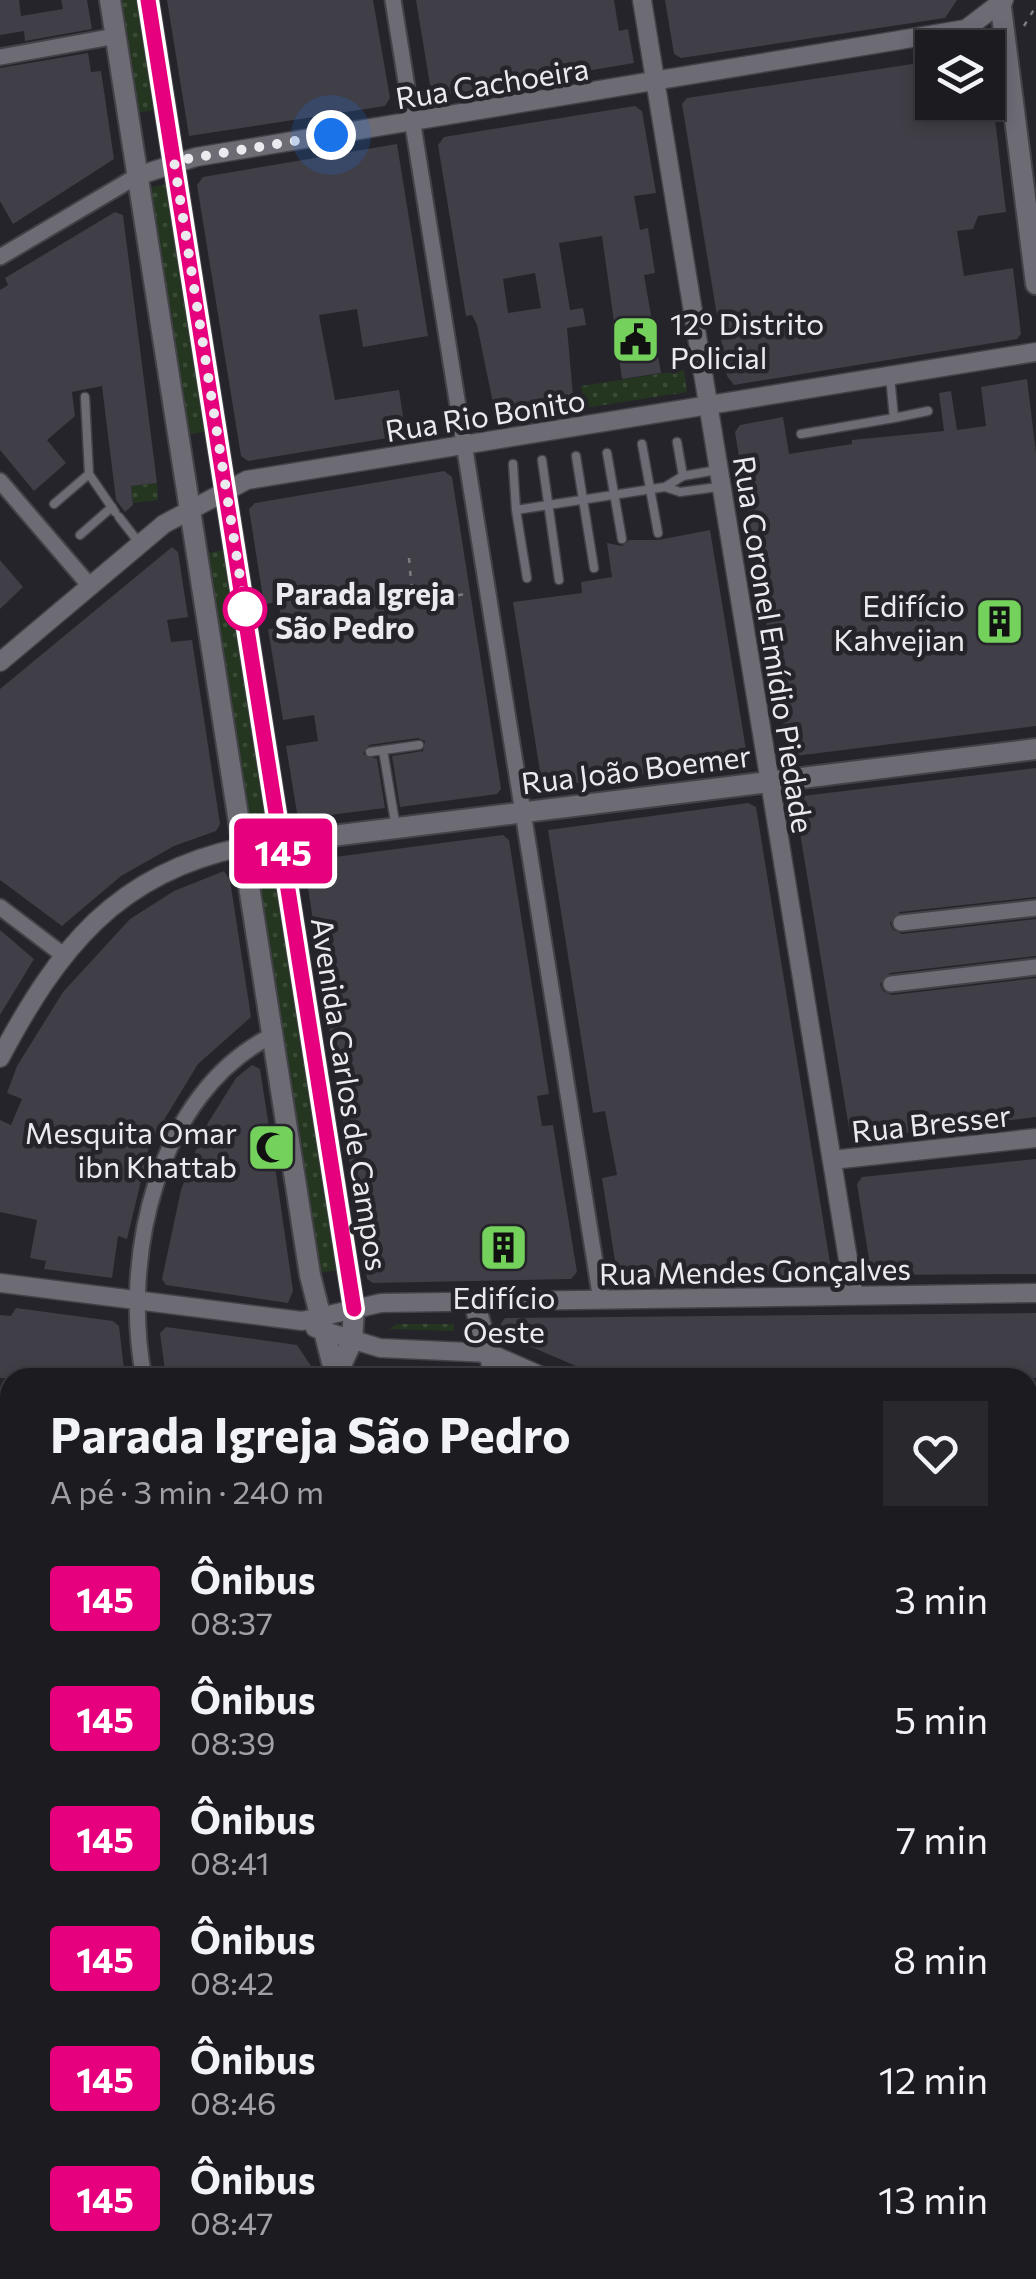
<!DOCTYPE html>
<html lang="pt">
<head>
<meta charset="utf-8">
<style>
  :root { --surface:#1c1b20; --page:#29282d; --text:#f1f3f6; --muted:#a0a1a5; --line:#3a393e }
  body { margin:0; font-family:Commissioner,sans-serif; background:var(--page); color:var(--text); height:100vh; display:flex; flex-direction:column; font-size:38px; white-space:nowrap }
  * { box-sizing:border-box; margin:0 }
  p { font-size:32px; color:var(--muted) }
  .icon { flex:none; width:55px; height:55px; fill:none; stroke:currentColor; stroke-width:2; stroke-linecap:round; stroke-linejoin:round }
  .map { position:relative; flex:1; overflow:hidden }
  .panel { position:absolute; left:0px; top:1368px; width:1038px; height:912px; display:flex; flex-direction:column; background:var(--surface); border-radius:30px 30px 0 0; box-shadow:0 5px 15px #0003,0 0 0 2px var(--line) }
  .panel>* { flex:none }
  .badge { padding:0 20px; border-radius:8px; font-size:35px; line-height:65px }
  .controls { position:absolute; left:915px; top:30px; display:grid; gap:20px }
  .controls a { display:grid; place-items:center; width:90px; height:90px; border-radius:0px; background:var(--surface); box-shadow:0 5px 15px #0003,0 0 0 2px var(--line); font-size:50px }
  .you { position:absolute; width:50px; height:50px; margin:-25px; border:8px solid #fff; border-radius:50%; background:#1a73e8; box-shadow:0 0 0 15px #1a73e833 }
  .map>.badge { position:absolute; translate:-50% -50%; box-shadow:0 0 0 5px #fff }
  .round { display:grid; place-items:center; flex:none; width:105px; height:105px; border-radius:0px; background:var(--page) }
  .headline { display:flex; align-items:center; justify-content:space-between; height:170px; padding:0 50px }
  h1 { font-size:48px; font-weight:700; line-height:75px }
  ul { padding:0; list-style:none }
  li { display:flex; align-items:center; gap:30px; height:120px; padding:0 50px }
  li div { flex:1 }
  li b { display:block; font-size:38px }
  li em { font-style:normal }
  li .badge { min-width:110px; font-weight:700; text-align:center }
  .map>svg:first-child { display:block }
  .green { fill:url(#green-dots) }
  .building { fill:#403e46; fill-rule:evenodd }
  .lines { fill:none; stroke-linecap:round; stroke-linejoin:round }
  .service-casing { stroke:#434249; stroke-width:11 }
  .minor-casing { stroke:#434249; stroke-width:19 }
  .tertiary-casing { stroke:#434249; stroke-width:21 }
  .secondary-casing { stroke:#434249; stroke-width:24 }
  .path { stroke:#7d7c82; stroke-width:2.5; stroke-dasharray:5 8; stroke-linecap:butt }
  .service { stroke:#6d6b74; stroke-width:8 }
  .minor { stroke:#6d6b74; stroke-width:15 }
  .tertiary { stroke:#6d6b74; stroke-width:18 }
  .secondary { stroke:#6d6b74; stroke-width:20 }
  .line-casing { stroke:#fff; stroke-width:22 }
  .line { stroke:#e6007e; stroke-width:15 }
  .walk { stroke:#ebeaef; stroke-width:10; stroke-dasharray:0 18 }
  .stop-dot { fill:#fff; stroke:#e6007e; stroke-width:5 }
  .labels { text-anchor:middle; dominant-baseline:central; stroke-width:9; stroke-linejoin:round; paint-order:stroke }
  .street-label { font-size:30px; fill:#ebeaef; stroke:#25242b }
  .poi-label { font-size:30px; fill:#ebeaef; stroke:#25242b; text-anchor:end }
  .stop-label { font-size:30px; font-weight:bold; fill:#ebeaef; stroke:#25242b; text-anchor:start }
</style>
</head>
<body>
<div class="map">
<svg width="1036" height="2279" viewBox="0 0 1036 2279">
  <defs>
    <pattern id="green-dots" width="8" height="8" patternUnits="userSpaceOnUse" patternTransform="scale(2.5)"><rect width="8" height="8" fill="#24361f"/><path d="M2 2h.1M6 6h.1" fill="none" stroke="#394a35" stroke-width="1.8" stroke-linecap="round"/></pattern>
  </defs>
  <rect width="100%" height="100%" fill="#25242b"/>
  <path class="green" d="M119 0H139L156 110 137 113Z
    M167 184 208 431 190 434 148 188Z
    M684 370 687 392 585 408 581 386Z
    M157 483 158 500 133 503 131 486Z
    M226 550 267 814 248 817 208 553Z
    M277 874 338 1270 319 1273 258 877Z
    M397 1324H454V1331L389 1329Z"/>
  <path class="building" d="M0 0H19L21 16 63 9 61 0H87L92 29 25 41 24 31 0 35Z
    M167 0H373L390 98 385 106 189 136Z
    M416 0H614L619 31 628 29 634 63 438 96 431 91Z
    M665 0H957L945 18 681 58 674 54Z
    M88 53 91 72 101 71 114 159 13 224 0 201V68Z
    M932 61V102H993L1006 212 978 216 973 229 957 231 964 276 1013 268 1021 334 1017 339 734 385 727 376 682 104 687 98Z
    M635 106 642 111 656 193 634 196 640 230 648 228 655 273 644 275 661 373 622 379 602 236 559 243 570 310 583 308 586 325 567 328 573 395 494 408 477 325 472 315 466 316 438 145 444 137ZM535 273 541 308 508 313 503 279Z
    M397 144 428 336 363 347 357 309 319 315 335 400 399 390 406 435 248 461 241 456 197 185 203 177Z
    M115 212 123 215 157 483 131 486 133 505 125 512 116 500 102 386 72 392 75 416 47 440 66 463 34 491 0 450V290L8 285 5 278Z
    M1027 379 1036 453V726L795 756 786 744 735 432 740 425 783 417 789 454 852 444V440L944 431 939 393 951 391 957 430 986 426 981 387Z
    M444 471 452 477 501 789 497 794 400 807 392 756 423 751 425 741 418 738 369 745 363 754 377 759 385 808 298 819 286 746 318 741 314 715 283 720 268 629 283 628 278 602 264 604 249 509 255 503Z
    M710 530 747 756 742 762 547 787 542 784 513 602 582 593 581 582 612 577 607 543 622 546 629 540H658Z
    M172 547 178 552 188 617 167 620 171 642 192 640 220 824 216 831 174 846 121 876 62 926 0 880V689Z
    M0 560 23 587 0 609Z
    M1036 768V897L900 912 890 923 893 930 902 934 1036 919V956L890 973 880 984 883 991 892 995 1036 978V1117L857 1139 850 1134 795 803 802 796Z
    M748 803 756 807 832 1275 623 1278 617 1274 602 1178 617 1175 605 1111 593 1113 548 830Z
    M503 835 509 840 549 1094 537 1096 542 1126 553 1125 577 1272 571 1279 373 1283 367 1279 304 861Z
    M224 871 230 880 251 1017 198 1064 150 1143 127 1239 118 1236 112 1278 44 1269 46 1261 30 1258 37 1220 0 1212V1120L11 1125 22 1099 7 1093 17 1066 63 992 130 919 174 891Z
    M0 930 34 959 0 1015Z
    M252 1065 260 1069 276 1173 293 1291 288 1303 166 1285 162 1279 181 1190 203 1131 236 1078Z
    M1036 1159V1274L881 1275 871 1272 857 1184 862 1177Z
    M16 1308 113 1321 119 1326 125 1378H0V1315L11 1316Z
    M1036 1313V1378H604L501 1334 499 1326 505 1318Z
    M166 1327 297 1345 319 1378H166L160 1333Z"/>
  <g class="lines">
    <defs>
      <path id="service" d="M85 397 89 474 115 512
        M894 418 928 411
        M801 434 894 418 890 376
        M677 442 683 476
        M642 444 658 533
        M607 453 622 539
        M576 456 594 568
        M542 460 559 580
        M513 464 516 510
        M665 487 680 492 718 487
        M54 504 89 474
        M119 517 140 544
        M80 535 112 507
        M527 578 516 510 665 487 683 476 717 470
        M383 750 396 828
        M370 752 419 745"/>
      <path id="minor" d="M393 0 601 1300
        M0 57 116 36
        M0 257 137 176
        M0 481 90 586
        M0 907 62 954
        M901 923 1036 908
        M891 984 1036 967
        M144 1378C121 1258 156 1093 273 1035
        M1028 1873 1036 1875"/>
      <path id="tertiary" d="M642 0 854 1296
        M137 176 196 157 966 29 1004 0
        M0 662 164 524 247 480 1036 352
        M0 1058C58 949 116 873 243 847
        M832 1160 1036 1138
        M0 1283 302 1321 381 1303 1036 1293
        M315 1328 380 1348 489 1353 546 1378
        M0 1570 10 1586
        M1028 1581 1036 1584
        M0 1902 10 1913
        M0 2131 10 2124
        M196 2270 200 2279
        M707 2270 719 2279
        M214 2279 219 2270"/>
      <path id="secondary" d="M110 0 310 1275 335 1374
        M148 0 354 1309 352 1341 335 1378
        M1000 0 1036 284
        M243 847 1036 749
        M474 1302 496 1378
        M1028 2240 1036 2242
        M301 2270 311 2279"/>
    </defs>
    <use href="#service" class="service-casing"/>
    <use href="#minor" class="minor-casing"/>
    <use href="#tertiary" class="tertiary-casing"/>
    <use href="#secondary" class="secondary-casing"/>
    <path class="path" d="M1024 26 1036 6
      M409 558 413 603 471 593
      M389 608 411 604"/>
    <use href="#service" class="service"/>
    <use href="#minor" class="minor"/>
    <use href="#tertiary" class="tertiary"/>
    <use href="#secondary" class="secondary"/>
  </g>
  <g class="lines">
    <defs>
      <path id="line" d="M148 0 354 1309"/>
    </defs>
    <use href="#line" class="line-casing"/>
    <use href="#line" class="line"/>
    <path class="walk" d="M245 609 174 161 331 135"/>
  </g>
  <defs>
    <symbol id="civic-square" viewBox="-11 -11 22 22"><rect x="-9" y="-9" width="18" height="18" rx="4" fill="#74d25c" stroke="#25242b"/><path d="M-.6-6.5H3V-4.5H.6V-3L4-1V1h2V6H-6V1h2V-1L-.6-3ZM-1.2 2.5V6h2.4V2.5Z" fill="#111"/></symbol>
    <symbol id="building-square" viewBox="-11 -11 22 22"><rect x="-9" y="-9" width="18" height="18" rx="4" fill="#74d25c" stroke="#25242b"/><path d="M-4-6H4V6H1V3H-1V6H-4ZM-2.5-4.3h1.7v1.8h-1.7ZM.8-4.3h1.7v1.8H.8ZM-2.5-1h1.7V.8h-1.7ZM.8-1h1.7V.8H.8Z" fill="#111"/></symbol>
    <symbol id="mosque-square" viewBox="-11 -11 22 22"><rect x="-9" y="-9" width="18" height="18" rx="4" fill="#74d25c" stroke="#25242b"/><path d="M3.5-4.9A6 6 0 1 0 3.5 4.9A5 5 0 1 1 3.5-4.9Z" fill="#111"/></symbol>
  </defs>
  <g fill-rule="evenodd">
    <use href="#civic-square" x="608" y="312" width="55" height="55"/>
    <use href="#building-square" x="972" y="594" width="55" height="55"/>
    <use href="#mosque-square" x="244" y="1120" width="55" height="55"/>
    <use href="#building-square" x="476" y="1220" width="55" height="55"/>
  </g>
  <circle class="stop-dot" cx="245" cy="609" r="20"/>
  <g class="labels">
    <g class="street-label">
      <text transform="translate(492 82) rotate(-9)">Rua Cachoeira</text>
      <text transform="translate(485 414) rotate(-9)">Rua Rio Bonito</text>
      <text transform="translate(775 644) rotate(81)">Rua Coronel Emídio Piedade</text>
      <text transform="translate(636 768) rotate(-7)">Rua João Boemer</text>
      <text transform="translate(351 1094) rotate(81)">Avenida Carlos de Campos</text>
      <text transform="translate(931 1122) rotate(-6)">Rua Bresser</text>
      <text transform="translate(755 1270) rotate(-1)">Rua Mendes Gonçalves</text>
    </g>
    <g class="poi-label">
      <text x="670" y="322" text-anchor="start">12º Distrito<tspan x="670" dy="34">Policial</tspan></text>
      <text x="965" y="604">Edifício<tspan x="965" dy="34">Kahvejian</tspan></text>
      <text x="237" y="1131">Mesquita Omar<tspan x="237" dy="34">ibn Khattab</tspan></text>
      <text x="504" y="1296" text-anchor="middle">Edifício<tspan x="504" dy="34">Oeste</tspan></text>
    </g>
    <g class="stop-label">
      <text x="275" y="592">Parada Igreja<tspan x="275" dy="34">São Pedro</tspan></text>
    </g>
  </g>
</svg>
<div class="controls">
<a><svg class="icon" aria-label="layers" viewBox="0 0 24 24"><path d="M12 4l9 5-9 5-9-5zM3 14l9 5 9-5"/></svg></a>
</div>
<div class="you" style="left:331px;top:135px"></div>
<b class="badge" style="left:283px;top:851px;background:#e6007e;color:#fff">145</b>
<section class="panel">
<div class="headline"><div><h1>Parada Igreja São Pedro</h1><p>A pé · 3 min · 240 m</p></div><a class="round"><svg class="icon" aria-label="heart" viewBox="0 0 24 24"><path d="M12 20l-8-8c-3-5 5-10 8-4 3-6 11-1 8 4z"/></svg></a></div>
<ul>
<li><span class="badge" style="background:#e6007e;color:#fff">145</span><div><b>Ônibus</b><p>08:37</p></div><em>3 min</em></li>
<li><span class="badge" style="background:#e6007e;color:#fff">145</span><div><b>Ônibus</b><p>08:39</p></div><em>5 min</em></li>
<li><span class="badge" style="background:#e6007e;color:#fff">145</span><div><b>Ônibus</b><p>08:41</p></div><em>7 min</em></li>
<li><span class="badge" style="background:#e6007e;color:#fff">145</span><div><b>Ônibus</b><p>08:42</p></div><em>8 min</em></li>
<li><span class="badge" style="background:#e6007e;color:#fff">145</span><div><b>Ônibus</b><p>08:46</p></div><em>12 min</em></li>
<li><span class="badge" style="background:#e6007e;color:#fff">145</span><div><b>Ônibus</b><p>08:47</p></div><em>13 min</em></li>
</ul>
</section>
</div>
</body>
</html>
